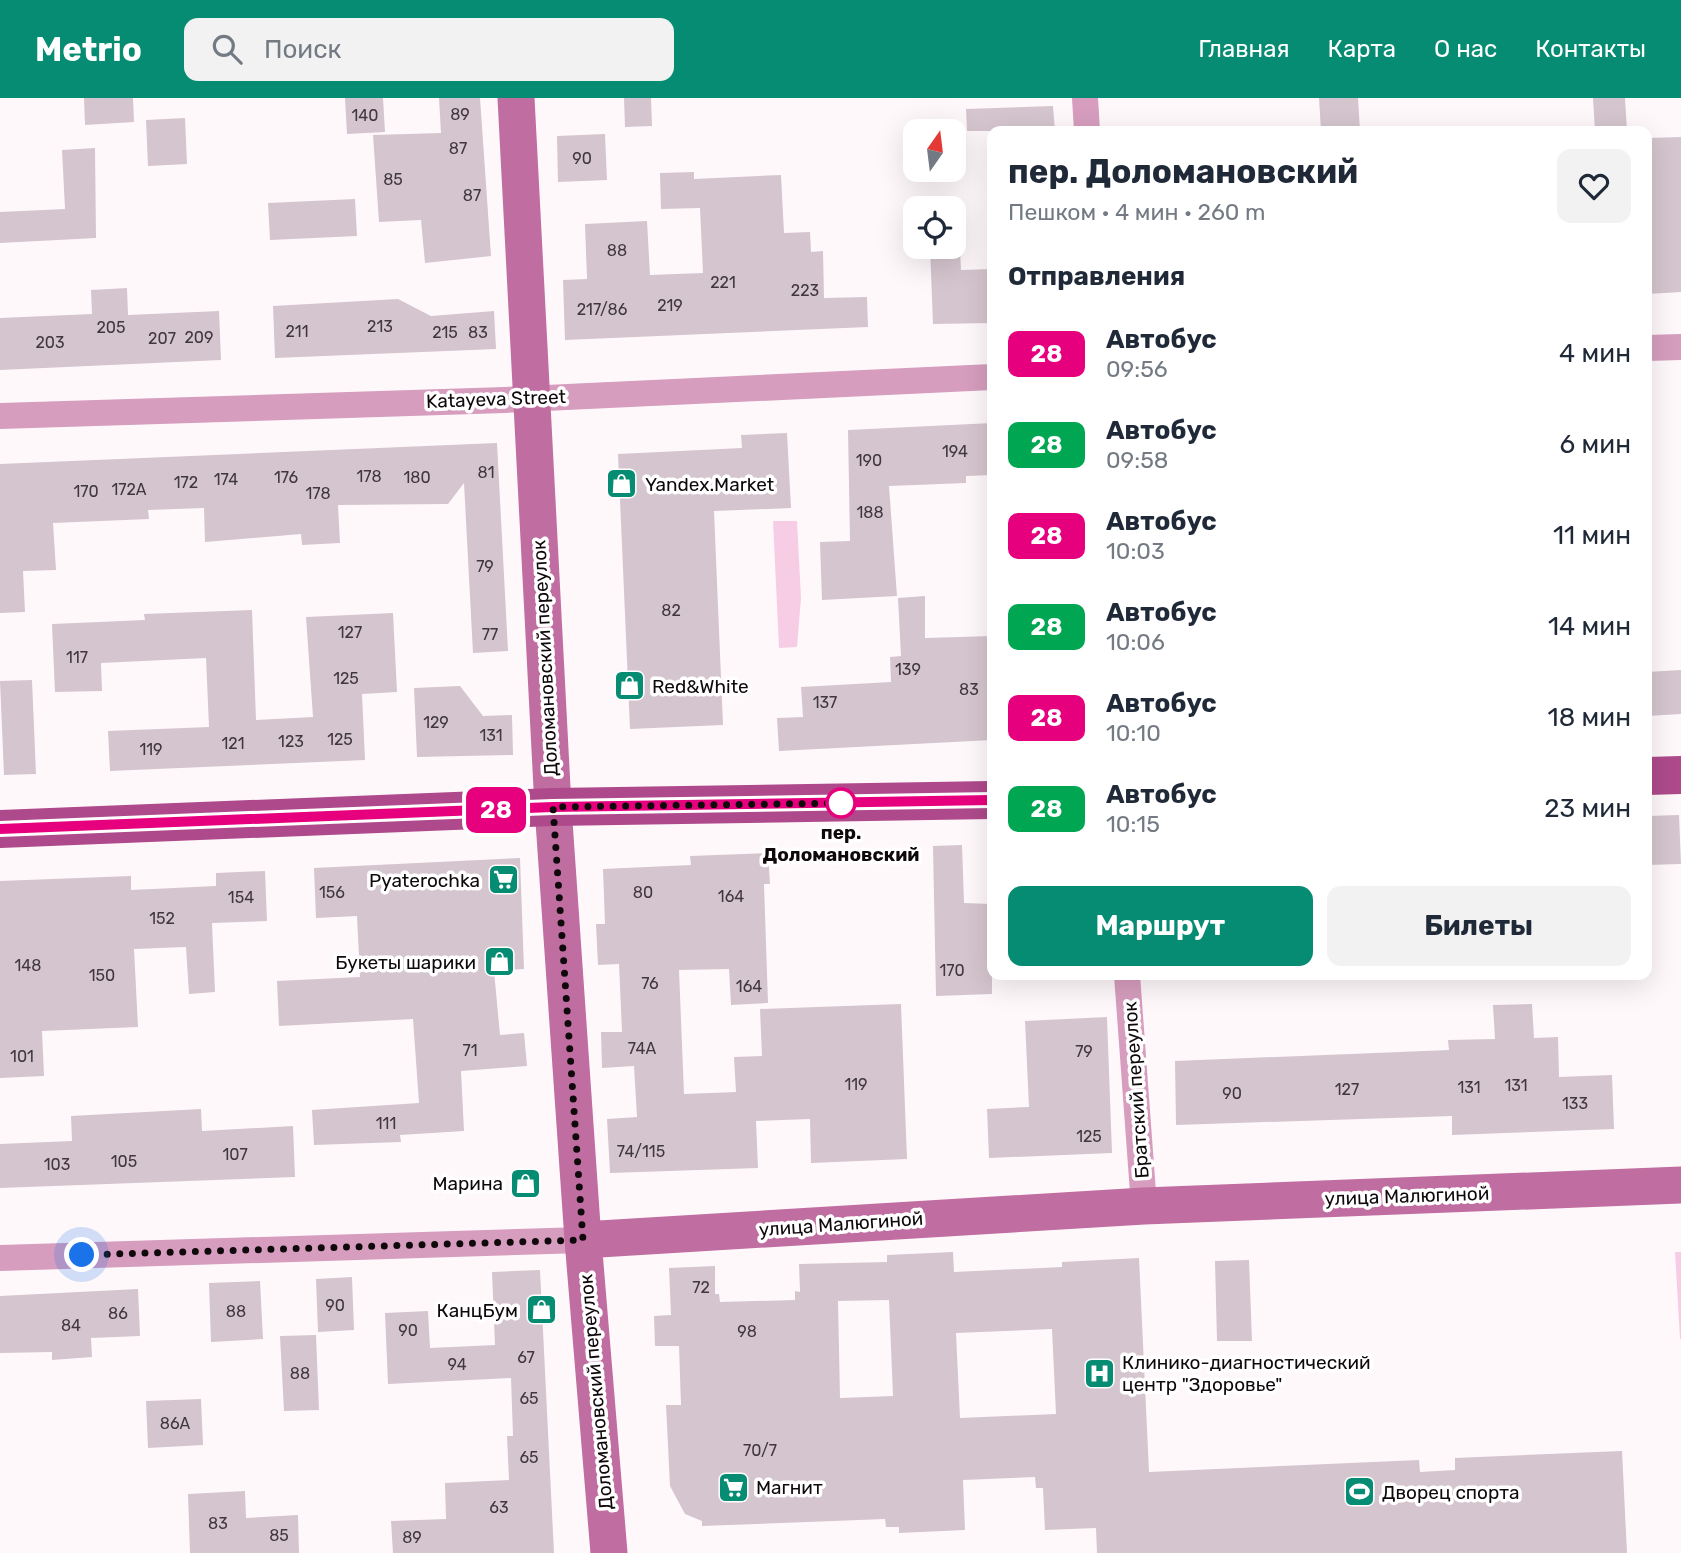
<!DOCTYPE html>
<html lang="ru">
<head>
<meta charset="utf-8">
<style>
  :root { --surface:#fff; --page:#f2f2f3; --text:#1f2937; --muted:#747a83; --accent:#068c72 }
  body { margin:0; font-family:Rubik,sans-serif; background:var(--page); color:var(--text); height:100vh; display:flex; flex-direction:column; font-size:26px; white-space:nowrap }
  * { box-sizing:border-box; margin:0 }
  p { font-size:23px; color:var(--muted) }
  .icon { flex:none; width:38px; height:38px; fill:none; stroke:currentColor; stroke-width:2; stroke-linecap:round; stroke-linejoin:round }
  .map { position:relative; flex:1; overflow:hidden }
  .panel { position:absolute; left:987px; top:28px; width:665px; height:854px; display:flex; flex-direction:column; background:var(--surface); border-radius:14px; box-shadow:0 7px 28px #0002 }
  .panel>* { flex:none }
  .badge { padding:0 14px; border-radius:10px; font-size:24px; line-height:46px }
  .needle { width:46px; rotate:14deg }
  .buttons { position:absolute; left:903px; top:21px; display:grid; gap:14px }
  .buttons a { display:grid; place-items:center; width:63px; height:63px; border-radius:14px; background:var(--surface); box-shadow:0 7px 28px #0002; font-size:35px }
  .you { position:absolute; width:35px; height:35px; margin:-18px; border:5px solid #fff; border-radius:50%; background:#1a73e8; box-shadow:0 0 0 10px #1a73e833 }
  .map>.badge { position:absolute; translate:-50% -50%; box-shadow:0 0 0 4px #fff }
  h2 { padding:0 21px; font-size:26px; line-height:63px }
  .round { display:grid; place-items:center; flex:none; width:74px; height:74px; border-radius:14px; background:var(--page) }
  .head { display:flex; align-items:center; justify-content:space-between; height:119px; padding:0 21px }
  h1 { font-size:33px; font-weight:700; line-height:52px }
  .cta { display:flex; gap:14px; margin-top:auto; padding:14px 21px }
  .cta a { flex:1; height:80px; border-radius:14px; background:var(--accent); color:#fff; font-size:28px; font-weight:700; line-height:80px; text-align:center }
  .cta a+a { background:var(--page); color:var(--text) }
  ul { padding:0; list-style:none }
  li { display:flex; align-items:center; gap:21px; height:91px; padding:0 21px }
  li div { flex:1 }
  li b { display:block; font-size:26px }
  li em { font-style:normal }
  li .badge { min-width:77px; font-weight:700; text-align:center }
  header { display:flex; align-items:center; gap:42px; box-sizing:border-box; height:98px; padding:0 35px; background:var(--accent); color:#fff }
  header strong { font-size:33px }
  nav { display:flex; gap:38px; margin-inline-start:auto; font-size:24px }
  .search { width:490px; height:63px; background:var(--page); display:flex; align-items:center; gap:18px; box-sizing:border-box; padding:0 24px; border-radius:14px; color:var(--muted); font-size:26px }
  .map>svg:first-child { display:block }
  .green { fill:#f7cde5 }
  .building { fill:#d5c5ce; fill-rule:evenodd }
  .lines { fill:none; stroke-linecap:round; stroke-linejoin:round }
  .street { stroke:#d69dbe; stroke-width:26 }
  .secondary { stroke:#c06ea1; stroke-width:37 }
  .primary { stroke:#ae4a8b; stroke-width:38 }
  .line-casing { stroke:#fff; stroke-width:16 }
  .line { stroke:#e6007e; stroke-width:10 }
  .walk { stroke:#0f090c; stroke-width:7; stroke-dasharray:0 12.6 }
  .stop-dot { fill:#fff; stroke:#e6007e; stroke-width:3.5 }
  .labels { text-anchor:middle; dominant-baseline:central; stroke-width:7; stroke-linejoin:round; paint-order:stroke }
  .number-label { font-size:16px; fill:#40383c }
  .street-label { font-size:19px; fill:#0f090c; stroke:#fff }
  .poi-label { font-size:19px; fill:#0f090c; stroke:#fff; text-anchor:start }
  .stop-label { font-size:19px; font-weight:bold; fill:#0f090c; stroke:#fff }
</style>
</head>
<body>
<header>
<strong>Metrio</strong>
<div class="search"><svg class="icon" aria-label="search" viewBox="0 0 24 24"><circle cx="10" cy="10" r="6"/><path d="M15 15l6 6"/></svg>Поиск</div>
<nav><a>Главная</a><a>Карта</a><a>О нас</a><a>Контакты</a></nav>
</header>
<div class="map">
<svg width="1681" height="1455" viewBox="0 0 1681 1455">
  <rect width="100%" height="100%" fill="#fff8fb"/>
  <path class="green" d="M773 423H797L801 500 797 549 779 550Z
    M1675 1154H1681V1241H1680Z"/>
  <path class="building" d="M84 0H133L134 24 85 27Z
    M345 0H383L385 34 347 36Z
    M439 0H480L491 158 425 165 421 122 379 124 373 37 441 35Z
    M624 0H651L652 28 625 29Z
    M1319 0H1358L1360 33H1321Z
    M1593 0H1625L1627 33H1595Z
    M1053 8 1055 33H967L966 11Z
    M185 20 187 66 148 68 146 22Z
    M605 36 607 82 558 84 557 38Z
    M1681 39V194L1647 196V126H1650L1647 40Z
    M95 50 96 140 0 145V114L65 111 62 52Z
    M694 74V81L781 77 784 135 810 134 811 154 823 153 824 200 867 199 868 229 565 242 563 182 587 181 585 126 647 123 650 177 703 175 700 110 661 111 660 75Z
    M355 101 357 138 270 142 268 105Z
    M930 149H960L961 172 992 171V225L933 226Z
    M127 190 128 217 219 213 221 262 0 272V220L92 216 91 192Z
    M398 201 431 218 494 213 496 251 275 260 273 208Z
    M992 325V377L966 378V385L889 388 897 498 822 502 820 444 850 443 848 332Z
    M787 335 791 410 714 413 723 627 630 631 618 356 742 350 741 337Z
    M497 345 508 553 473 555 464 385 448 406 338 407 340 445 302 447 301 436 205 444 204 410 148 412 149 421 53 425 56 472 23 473 25 514 0 515V366Z
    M925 498V540L992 538V642L779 653 777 620 803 619 801 589 891 584 890 559 901 558 898 500Z
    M252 512 256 622 313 619 306 519 393 515 397 594 362 596 365 662 110 673 108 633 209 629 206 560 101 565 102 593 55 594 52 526 145 522 144 516Z
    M1681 572V616L1647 618V574Z
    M32 582 36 676 4 677 0 583Z
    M460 588 483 618 512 617 513 657 417 659 414 590Z
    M1679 717 1681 766 1647 767V718Z
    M962 747 964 805 992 806V896L936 898 933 748Z
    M768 755 770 786H764L768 905 731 907 729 871 679 872 684 996 736 994 734 959 762 958 760 911 901 906 907 1061 811 1065 810 1021 756 1023 758 1070 610 1075 607 1021 637 1019 634 968 602 970 601 934H622L619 866 598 867 596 826H605L603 771 691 767 690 758Z
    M520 760 524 871 494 873 500 937 524 935 527 968 461 973 464 1033 400 1037 401 1044 314 1047 312 1012 419 1005 413 921 279 928 277 883 360 879 357 818 316 820 314 770Z
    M265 773 267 823 212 825 215 894 189 896 186 849 134 851 138 929 42 933 44 978 0 980V783L131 778V792L216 788V775Z
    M1532 906 1534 940 1558 939 1559 979 1612 977 1614 1031 1452 1037V1018L1176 1027 1175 963 1449 952 1448 942 1495 941 1493 907Z
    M1107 919 1112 1055 989 1060 987 1011 1029 1009 1025 923Z
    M201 1011 202 1033 293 1028 295 1079 0 1090V1046L72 1043 71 1018Z
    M953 1154 954 1174 1062 1169V1164L1139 1160 1149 1374 1419 1362 1420 1374 1455 1372V1360L1622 1353 1627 1455H1097L1096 1430 1045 1432 1043 1390H1036L1035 1379 963 1382 965 1432 899 1435V1429H886L885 1421 702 1428V1423L685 1416 670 1388 666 1307H681L679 1248H655L654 1218 671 1217 669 1170 715 1168V1196H719L720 1204 795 1202V1193L800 1194 799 1166 887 1164V1157ZM889 1202 893 1298 840 1300 838 1203ZM1052 1231 1056 1316 960 1320 956 1235Z
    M1249 1162 1252 1243H1217L1215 1163Z
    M540 1172 554 1455H393L391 1423 446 1421 445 1385 509 1382 507 1338H513L511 1280 388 1286 385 1215 428 1213 430 1250 495 1247 492 1174Z
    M352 1179 354 1232 318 1234 316 1181Z
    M260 1183 263 1241 211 1244 209 1185Z
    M138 1191 140 1238 91 1240 92 1259 52 1262V1254L0 1255V1198Z
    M316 1237 319 1312 284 1313 280 1238Z
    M201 1301 203 1347 148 1350 146 1303Z
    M245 1393 246 1420 298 1417 299 1455H190L188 1396Z"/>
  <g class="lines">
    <path class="street" d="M1085 0 1087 33
      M1647 250 1681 249
      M0 318 505 302 992 279
      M1127 877 1144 1108
      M0 1160 583 1142"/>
    <path class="secondary" d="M516 0 553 709 583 1142 609 1455
      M583 1142 1144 1108 1681 1087"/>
    <path class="primary" d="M1647 678 1681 677
      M0 731 553 709 992 702"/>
  </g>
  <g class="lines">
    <defs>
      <path id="line" d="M0 731 553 709 992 702"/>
    </defs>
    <use href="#line" class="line-casing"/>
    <use href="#line" class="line"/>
    <path class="walk" d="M82 1157 583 1142 553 709 854 705H841"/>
  </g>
  <defs>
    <symbol id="shop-square" viewBox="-11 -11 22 22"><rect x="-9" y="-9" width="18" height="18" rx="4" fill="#068c72" stroke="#fff"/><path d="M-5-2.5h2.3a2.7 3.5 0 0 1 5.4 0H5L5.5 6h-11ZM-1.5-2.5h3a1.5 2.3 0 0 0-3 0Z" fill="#fff"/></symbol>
    <symbol id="supermarket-square" viewBox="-11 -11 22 22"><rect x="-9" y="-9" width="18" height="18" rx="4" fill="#068c72" stroke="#fff"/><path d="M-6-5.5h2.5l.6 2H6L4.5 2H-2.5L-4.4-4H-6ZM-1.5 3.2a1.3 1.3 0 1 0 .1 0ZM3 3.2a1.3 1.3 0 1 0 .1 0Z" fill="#fff"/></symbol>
    <symbol id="hospital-square" viewBox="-11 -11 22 22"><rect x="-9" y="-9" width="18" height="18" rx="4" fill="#068c72" stroke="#fff"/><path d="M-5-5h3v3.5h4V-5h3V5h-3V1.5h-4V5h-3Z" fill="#fff"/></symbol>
    <symbol id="stadium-square" viewBox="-11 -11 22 22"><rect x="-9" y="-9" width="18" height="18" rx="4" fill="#068c72" stroke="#fff"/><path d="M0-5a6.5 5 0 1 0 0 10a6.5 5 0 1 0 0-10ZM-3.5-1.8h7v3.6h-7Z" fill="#fff"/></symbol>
  </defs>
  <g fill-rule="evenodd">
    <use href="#shop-square" x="604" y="368" width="35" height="35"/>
    <use href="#shop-square" x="612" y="570" width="35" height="35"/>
    <use href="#supermarket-square" x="486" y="764" width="35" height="35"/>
    <use href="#shop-square" x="482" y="846" width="35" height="35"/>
    <use href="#shop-square" x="508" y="1068" width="35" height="35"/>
    <use href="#shop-square" x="524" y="1194" width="35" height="35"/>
    <use href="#hospital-square" x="1082" y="1258" width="35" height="35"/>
    <use href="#supermarket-square" x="716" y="1372" width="35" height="35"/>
    <use href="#stadium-square" x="1342" y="1376" width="35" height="35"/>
  </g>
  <circle class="stop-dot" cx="841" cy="705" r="14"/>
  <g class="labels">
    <g class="number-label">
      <text x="460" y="16">89</text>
      <text x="365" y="17">140</text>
      <text x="458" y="50">87</text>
      <text x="582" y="60">90</text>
      <text x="393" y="81">85</text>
      <text x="472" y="97">87</text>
      <text x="617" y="152">88</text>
      <text x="723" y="184">221</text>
      <text x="805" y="192">223</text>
      <text x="670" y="207">219</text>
      <text x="602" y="211">217/86</text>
      <text x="380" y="228">213</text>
      <text x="111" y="229">205</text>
      <text x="297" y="233">211</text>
      <text x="445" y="234">215</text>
      <text x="478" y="234">83</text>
      <text x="199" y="239">209</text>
      <text x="162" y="240">207</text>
      <text x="50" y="244">203</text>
      <text x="955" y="353">194</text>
      <text x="869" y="362">190</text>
      <text x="486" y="374">81</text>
      <text x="369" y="378">178</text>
      <text x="286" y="379">176</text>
      <text x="417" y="379">180</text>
      <text x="226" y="381">174</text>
      <text x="186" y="384">172</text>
      <text x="129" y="391">172А</text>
      <text x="86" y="393">170</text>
      <text x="318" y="395">178</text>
      <text x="870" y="414">188</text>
      <text x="485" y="468">79</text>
      <text x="671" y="512">82</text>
      <text x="350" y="534">127</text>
      <text x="490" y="536">77</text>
      <text x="77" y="559">117</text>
      <text x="908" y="571">139</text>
      <text x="346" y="580">125</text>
      <text x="969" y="591">83</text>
      <text x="825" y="604">137</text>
      <text x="436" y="624">129</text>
      <text x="491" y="637">131</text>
      <text x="340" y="641">125</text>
      <text x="291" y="643">123</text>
      <text x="233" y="645">121</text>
      <text x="151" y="651">119</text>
      <text x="332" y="794">156</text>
      <text x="643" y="794">80</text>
      <text x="731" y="798">164</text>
      <text x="241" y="799">154</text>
      <text x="162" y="820">152</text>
      <text x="28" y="867">148</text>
      <text x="952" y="872">170</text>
      <text x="102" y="877">150</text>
      <text x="650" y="885">76</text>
      <text x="749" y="888">164</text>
      <text x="642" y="950">74А</text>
      <text x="470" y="952">71</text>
      <text x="1084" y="953">79</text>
      <text x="22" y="958">101</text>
      <text x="856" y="986">119</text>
      <text x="1516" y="987">131</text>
      <text x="1469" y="989">131</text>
      <text x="1347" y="991">127</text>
      <text x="1232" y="995">90</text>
      <text x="1575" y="1005">133</text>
      <text x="386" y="1025">111</text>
      <text x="1089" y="1038">125</text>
      <text x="641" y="1053">74/115</text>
      <text x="235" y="1056">107</text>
      <text x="124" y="1063">105</text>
      <text x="57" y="1066">103</text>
      <text x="701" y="1189">72</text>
      <text x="335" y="1207">90</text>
      <text x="236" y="1213">88</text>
      <text x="118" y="1215">86</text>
      <text x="71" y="1227">84</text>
      <text x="408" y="1232">90</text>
      <text x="747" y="1233">98</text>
      <text x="526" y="1259">67</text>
      <text x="457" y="1266">94</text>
      <text x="300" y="1275">88</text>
      <text x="529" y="1300">65</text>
      <text x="175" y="1325">86А</text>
      <text x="760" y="1352">70/7</text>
      <text x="529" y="1359">65</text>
      <text x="499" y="1409">63</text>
      <text x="218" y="1425">83</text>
      <text x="279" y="1437">85</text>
      <text x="412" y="1439">89</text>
    </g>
    <g class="street-label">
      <text transform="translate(496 301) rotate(-2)">Katayeva Street</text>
      <text transform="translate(545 560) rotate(-93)">Доломановский переулок</text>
      <text transform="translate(1136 992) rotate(-94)">Братский переулок</text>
      <text transform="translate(1407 1098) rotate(-2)">улица Малюгиной</text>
      <text transform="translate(841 1126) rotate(-4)">улица Малюгиной</text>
      <text transform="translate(596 1294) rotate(-95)">Доломановский переулок</text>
    </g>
    <g class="poi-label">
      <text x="645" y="386">Yandex.Market</text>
      <text x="652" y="588">Red&amp;White</text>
      <text x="480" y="782" text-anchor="end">Pyaterochka</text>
      <text x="476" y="864" text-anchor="end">Букеты шарики</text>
      <text x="503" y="1085" text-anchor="end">Марина</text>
      <text x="518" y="1212" text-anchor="end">КанцБум</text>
      <text x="1122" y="1264">Клинико-диагностический<tspan x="1122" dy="22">центр "Здоровье"</tspan></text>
      <text x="756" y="1389">Магнит</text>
      <text x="1382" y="1394">Дворец спорта</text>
    </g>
    <g class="stop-label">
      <text x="841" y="734">пер.<tspan x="841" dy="22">Доломановский</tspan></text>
    </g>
  </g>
</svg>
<div class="buttons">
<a><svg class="needle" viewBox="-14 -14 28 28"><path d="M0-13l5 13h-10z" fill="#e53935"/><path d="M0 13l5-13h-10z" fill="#747a83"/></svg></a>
<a><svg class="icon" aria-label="locate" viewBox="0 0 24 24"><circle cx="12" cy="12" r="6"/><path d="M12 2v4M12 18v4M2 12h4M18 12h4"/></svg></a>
</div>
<div class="you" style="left:82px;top:1157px"></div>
<b class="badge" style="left:496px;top:712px;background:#e6007e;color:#fff">28</b>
<section class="panel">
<div class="head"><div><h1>пер. Доломановский</h1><p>Пешком · 4 мин · 260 m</p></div><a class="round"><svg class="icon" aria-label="heart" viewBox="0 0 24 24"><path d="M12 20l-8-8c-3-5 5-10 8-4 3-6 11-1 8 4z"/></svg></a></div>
<h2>Отправления</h2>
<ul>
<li><span class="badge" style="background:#e6007e;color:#fff">28</span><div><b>Автобус</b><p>09:56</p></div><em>4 мин</em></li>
<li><span class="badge" style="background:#00a651;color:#fff">28</span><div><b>Автобус</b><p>09:58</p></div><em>6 мин</em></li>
<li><span class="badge" style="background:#e6007e;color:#fff">28</span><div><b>Автобус</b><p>10:03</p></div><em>11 мин</em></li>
<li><span class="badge" style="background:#00a651;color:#fff">28</span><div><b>Автобус</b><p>10:06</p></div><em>14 мин</em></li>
<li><span class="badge" style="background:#e6007e;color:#fff">28</span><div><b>Автобус</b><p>10:10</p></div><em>18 мин</em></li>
<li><span class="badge" style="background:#00a651;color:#fff">28</span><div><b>Автобус</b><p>10:15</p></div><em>23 мин</em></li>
</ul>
<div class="cta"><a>Маршрут</a><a>Билеты</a></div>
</section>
</div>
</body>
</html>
